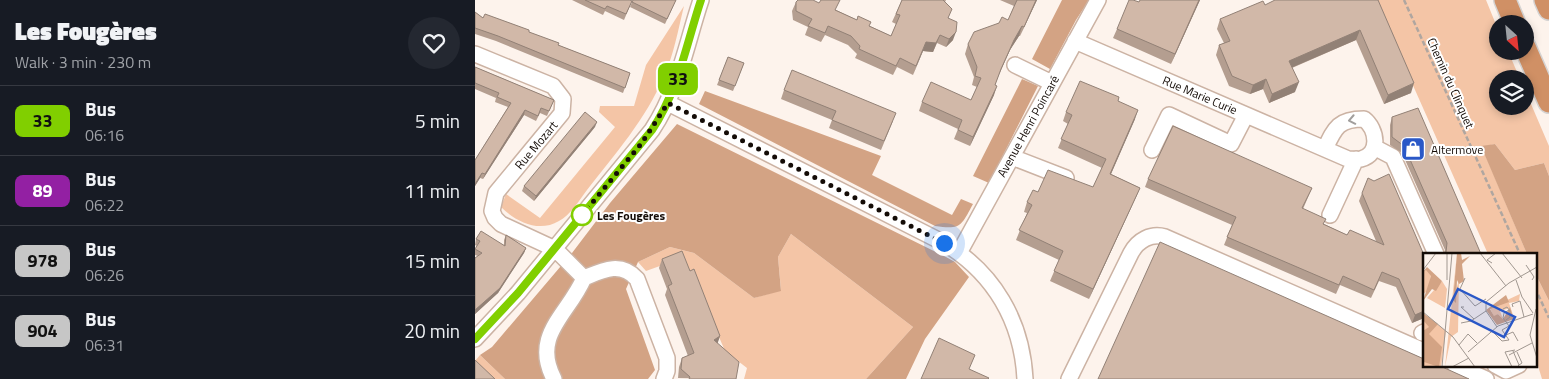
<!DOCTYPE html>
<html lang="en">
<head>
<meta charset="utf-8">
<style>
  :root { --surface:#171b24; --page:#242831; --text:#f1f3f6; --muted:#9ea1a6; --line:#363941 }
  body { margin:0; font-family:"Titillium Web",sans-serif; background:var(--page); color:var(--text); height:100vh; display:flex; flex-direction:column; font-size:19px; white-space:nowrap }
  * { box-sizing:border-box; margin:0 }
  p { font-size:16px; color:var(--muted) }
  .icon { flex:none; width:28px; height:28px; fill:none; stroke:currentColor; stroke-width:2; stroke-linecap:round; stroke-linejoin:round }
  .map { position:relative; flex:1; overflow:hidden }
  .details { display:flex; flex-direction:column; background:var(--surface); width:475px }
  .details>* { flex:none }
  .badge { padding:0 10px; border-radius:8px; font-size:18px; line-height:32px }
  .needle { width:32px; rotate:153deg }
  .controls { position:absolute; left:1014px; top:15px; display:grid; gap:10px }
  .controls a { display:grid; place-items:center; width:45px; height:45px; border-radius:50%; background:var(--surface); box-shadow:0 2px 8px #0003; font-size:25px }
  .you { position:absolute; width:25px; height:25px; margin:-12px; border:4px solid #fff; border-radius:50%; background:#1a73e8; box-shadow:0 0 0 8px #1a73e833 }
  .map>.badge { position:absolute; translate:-50% -50%; box-shadow:0 0 0 2px #fff }
  .round { display:grid; place-items:center; flex:none; width:52px; height:52px; border-radius:26px; background:var(--page) }
  .summary { display:flex; align-items:center; justify-content:space-between; height:85px; padding:0 15px }
  h1 { font-size:24px; font-weight:800; line-height:38px }
  ul { padding:0; list-style:none }
  li { display:flex; align-items:center; gap:15px; height:70px; padding:0 15px; border-top:1px solid var(--line) }
  li div { flex:1 }
  li b { display:block; font-size:19px }
  li em { font-style:normal }
  li .badge { min-width:55px; font-weight:700; text-align:center }
  main { display:flex; flex:1; min-height:0 }
  .map>svg:first-child { display:block }
  .green { fill:#f4c5a6 }
  .forest { fill:#d3a384 }
  .lines { fill:none; stroke-linecap:round; stroke-linejoin:round }
  .minor-casing { stroke:#ccb3a4; stroke-width:18 }
  .highway-casing { stroke:#d5d3d2; stroke-width:24 }
  .path { stroke:#afa6a0; stroke-width:2.5; stroke-dasharray:5 2.5; stroke-linecap:butt }
  .minor { stroke:#fff; stroke-width:15 }
  .highway { stroke:#d09065; stroke-width:21 }
  .wall { fill:#b49e90 }
  .shaded-wall { fill:#928176 }
  .building { fill:#d1b8a8; stroke:#928176 }
  .oneway { stroke:#a19e9c }
  .line-casing { stroke:#fff; stroke-width:11 }
  .line { stroke:#81cf00; stroke-width:8 }
  .walk { stroke:#140c07; stroke-width:5; stroke-dasharray:0 9 }
  .stop-dot { fill:#fff; stroke:#81cf00; stroke-width:2.5 }
  .labels { text-anchor:middle; dominant-baseline:central; stroke-width:4; stroke-linejoin:round; paint-order:stroke }
  .street-label { font-size:12px; fill:#140c07; stroke:#fff }
  .poi-label { font-size:12px; fill:#140c07; stroke:#fff; text-anchor:start }
  .stop-label { font-size:12px; font-weight:bold; fill:#140c07; stroke:#fff; text-anchor:start }
  .inset-road { fill:none; stroke:#a09790; stroke-width:1 }
  .view { fill:#2a58c7; fill-opacity:0.15; stroke:#2a58c7; stroke-width:2.5 }
  .inset-edge { fill:none; stroke:#140c07; stroke-width:2.5 }
</style>
</head>
<body>
<main>
<section class="details">
<div class="summary"><div><h1>Les Fougères</h1><p>Walk · 3 min · 230 m</p></div><a class="round"><svg class="icon" aria-label="heart" viewBox="0 0 24 24"><path d="M12 20l-8-8c-3-5 5-10 8-4 3-6 11-1 8 4z"/></svg></a></div>
<ul>
<li><span class="badge" style="background:#81cf00;color:#111">33</span><div><b>Bus</b><p>06:16</p></div><em>5 min</em></li>
<li><span class="badge" style="background:#9320a3;color:#fff">89</span><div><b>Bus</b><p>06:22</p></div><em>11 min</em></li>
<li><span class="badge" style="background:#c6c6c6;color:#111">978</span><div><b>Bus</b><p>06:26</p></div><em>15 min</em></li>
<li><span class="badge" style="background:#c6c6c6;color:#111">904</span><div><b>Bus</b><p>06:31</p></div><em>20 min</em></li>
</ul>
</section>
<div class="map">
<svg width="1074" height="379" viewBox="0 0 1074 379">
  <rect width="100%" height="100%" fill="#fdf3ec"/>
  <path class="green" d="M900 0H1011L1022 27V51H1033L1045 79H1022V106H1050V90L1074 146V176L1069 163 1040 170 1020 144 1007 147 1052 254H1013Z
    M209 6C203 30 199 54 189 76 171 119 140 154 112 190 105 199 95 216 84 221 64 233 41 222 26 207L31 194 65 218 140 127 124 112 125 106H159L171 65Z
    M316 234 438 327 391 379H269L272 368 250 351 217 274 207 258 171 271 163 262 195 247 219 253 279 298 306 290 303 257Z
    M1060 273 1074 301V379H1067L1060 356Z
    M5 355 30 379H9L0 361Z"/>
  <path class="forest" d="M587 0H614L601 20 575 69 557 59Z
    M547 79 563 86 514 183 498 176Z
    M230 91 406 156 397 175 477 215 486 199 498 204C486 226 486 230 460 226L224 104Z
    M202 124 471 257 480 262 494 277 450 339 431 379H391L438 327 316 234 303 257 306 291 279 298 219 253 195 247 163 262 151 289 180 370 173 379H30L5 355 17 347 97 253 135 203Z
    M1020 144 1040 170 1069 163 1074 176V301L1060 273V254H1052L1006 146Z"/>
  <g class="lines">
    <defs>
      <path id="minor" d="M600 41 873 159C877 159 882 160 886 159 906 154 902 129 889 119 864 119 860 127 850 149
        M0 54 78 86 88 99 87 113 21 193 17 211 20 218 26 224 80 249 109 278C128 270 146 261 162 279L192 358V371L189 379
        M540 65 577 83
        M193 103 469 243C519 273 547 321 550 379
        M899 147 918 157 961 254
        M677 150 694 115 756 144 771 115
        M537 157 591 178
        M855 215 881 159
        M484 253 623 0
        M947 333 949 332
        M0 339 43 293 177 130C204 89 211 45 226 0
        M980 365 1011 379
        M1020 365 1031 371 1044 365
        M79 379C56 335 93 315 109 278
        M594 379 656 253C663 240 676 233 690 237L949 351"/>
      <path id="highway" d="M1030 0 1040 24
        M1070 0 1074 9
        M1050 47 1074 102"/>
    </defs>
    <use href="#minor" class="minor-casing"/>
    <use href="#highway" class="highway-casing"/>
    <path class="path" d="M929 0 1045 254
      M1060 288 1074 318"/>
    <use href="#minor" class="minor"/>
    <use href="#highway" class="highway"/>
  </g>
  <path class="wall" d="M97 0H155L157 1 149 20 130 11 128 15Z
    M158 0H201L190 24 155 7Z
    M427 0H471L470 2 478 40 471 47 462 43 458 52 448 51 438 75 422 67 418 75 380 58 382 54 373 45 350 35 346 42 330 35 333 27 318 20 317 11 321 2 361 10 416 36 421 24 417 22Z
    M525 0H562L545 36H544L535 50 523 77 520 85 519 95 495 146 479 139 483 129 444 111 447 102 496 100 502 87 497 85 499 77 490 54 493 44 524 23 533 20 539 6Z
    M725 0 696 64 638 38 642 29 664 2Z
    M903 0 936 93 909 104 881 40 817 68 820 92 794 103 788 89 775 94 754 86 741 55 744 45 749 43 742 29 745 19 790 5Z
    M0 12 8 18 54 32 83 45 155 73 148 93 21 41 0 34Z
    M253 57 269 63 258 91 242 85Z
    M0 67 79 100 72 116 65 113 61 121 49 115 8 179 5 178 0 186V160L33 107 20 102 21 98 0 89Z
    M309 90 418 121 406 150 354 128 357 120 306 99Z
    M643 101 660 119 636 174 665 188 661 197 614 299 575 281 584 260 541 240 552 213 549 212 552 202 563 192 618 187 627 168 583 148 593 124 588 121 591 112Z
    M917 117 1006 254H969L970 250 927 153 915 145V125Z
    M120 127 59 201 47 191 49 186Z
    M673 179 837 188 828 209 849 224 872 235 901 241 884 201 887 193 949 318 937 323 921 287 904 281 896 298 865 285 861 294 749 245 757 225 670 187Z
    M31 235 51 248 49 253 23 293 0 314V258L3 256 0 255V250L2 246 0 245 1 239 29 245V240Z
    M187 259 215 271 245 336 242 343 261 379 203 378 204 367 207 358 213 356 190 295 192 289 184 268Z"/>
  <path class="shaded-wall" d="M561 0H562L545 36Z
    M724 0H725L696 64 700 54Z
    M547 26 544 36 535 50 522 78 539 40Z
    M885 30 881 40 811 70 814 61Z
    M481 32 478 40 471 47 474 39Z
    M465 35 458 52 448 51 438 75 451 42Z
    M791 79 788 89 775 94 778 85Z
    M824 82 820 92 794 103 797 94Z
    M939 83 936 93 909 104 913 95Z
    M522 86 519 95 495 146 498 137Z
    M50 110 49 115 8 179 10 174Z
    M663 110 660 119 632 183 635 174Z
    M122 122 120 127 59 201 61 196Z
    M7 173 5 178 0 186V184Z
    M665 188 661 197 614 299 618 289Z
    M51 248 49 253 23 293 0 314V310Z
    M949 311V318L937 323 940 315Z
    M245 336 242 345 239 340Z"/>
  <path class="building" d="M110 0H155L157 1 151 14 132 6 130 9Z
    M158 0H201L192 19 157 2Z
    M323 0H338L344 3 346 0H365L360 10 382 20 383 16 396 22 394 26 416 36 425 15 421 14 427 0H468L477 9 473 18 482 22 481 32 474 39 465 35 461 43 451 42 441 66 425 58 421 66 384 49 385 46 376 36 353 26 350 33 333 26 337 19 321 11V2Z
    M542 0H561L549 27 547 26 539 40 526 69 520 85 522 86 498 137 483 130 487 120 447 102 456 82 496 100 506 78 500 76 502 67 493 44 499 32 524 23 527 17 533 20Z
    M654 0H658L664 2 665 0H724L700 54 642 29Z
    M800 0H903L939 83 913 95 885 30 814 61 824 82 797 94 791 79 778 85 757 76 744 45 755 41 745 19 788 1 790 5Z
    M0 12 8 18 10 14 54 30V32L84 43 83 45 155 73 150 88 23 36 0 28Z
    M253 57 269 63 260 86 244 80Z
    M0 67 79 100 74 111 66 108 63 116 50 110 10 174 7 173 0 184V160L36 103 22 97 24 93 0 83Z
    M317 70 421 113 409 141 357 120 361 111 309 90Z
    M605 81 644 97 643 101 663 110 635 174 665 188 618 289 579 271 588 251 544 230 557 205 552 202 558 190 563 192 573 170 618 187 631 159 586 139 597 115 591 112Z
    M943 108 1006 254H972L971 252 972 243 929 146 917 137V117Z
    M110 112 122 122 61 196 49 186Z
    M698 126 837 188 827 208 851 219 848 224 872 235 875 230 909 245 887 193 893 178 899 181 914 174 949 255V311L940 315 924 279 907 272 899 290 868 276 864 285 752 237 761 217 673 179Z
    M6 231 30 246 31 235 51 248 25 288 0 310V258L7 253 0 249 5 241 1 239Z
    M685 242 949 359V365H963L994 379H623Z
    M207 251 215 271 219 269 245 336 239 340 264 362 261 379H214L215 377 206 369 207 358 219 353 193 286 197 284 187 259Z
    M464 338 500 355 494 369 514 378 513 379H446Z
    M0 360 20 379H0Z"/>
  <defs><path id="oneway-chevron" d="M-2-3.5L2.5 0L-2 3.5" fill="none" stroke-width="1.6" stroke-linecap="round" stroke-linejoin="round" transform="scale(1.25)"/></defs>
  <use class="oneway" href="#oneway-chevron" transform="translate(877 120) rotate(169)"/>
  <g class="lines">
    <defs>
      <path id="line" d="M0 339 43 293 177 130C204 89 211 45 226 0"/>
    </defs>
    <use href="#line" class="line-casing"/>
    <use href="#line" class="line"/>
    <path class="walk" d="M107 215 166 144 193 103 469 243"/>
  </g>
  <defs>
    <symbol id="shop-square" viewBox="-11 -11 22 22"><rect x="-9" y="-9" width="18" height="18" rx="4" fill="#2a58c7" stroke="#fff"/><path d="M-5-2.5h2.3a2.7 3.5 0 0 1 5.4 0H5L5.5 6h-11ZM-1.5-2.5h3a1.5 2.3 0 0 0-3 0Z" fill="#fff"/></symbol>
  </defs>
  <g fill-rule="evenodd">
    <use href="#shop-square" x="924" y="135" width="28" height="28"/>
  </g>
  <circle class="stop-dot" cx="107" cy="215" r="10"/>
  <g class="labels">
    <g class="street-label">
      <text transform="translate(976 83) rotate(66)">Chemin du Clinquet</text>
      <text transform="translate(725 95) rotate(23)">Rue Marie Curie</text>
      <text transform="translate(553 126) rotate(-61)">Avenue Henri Poincaré</text>
      <text transform="translate(61 145) rotate(-50)">Rue Mozart</text>
    </g>
    <g class="poi-label">
      <text x="956" y="149">Altermove</text>
    </g>
    <g class="stop-label">
      <text x="122" y="215">Les Fougères</text>
    </g>
  </g>
  <g transform="translate(948 253)">
    <rect width="114" height="114" fill="#fdf3ec"/>
    <path d="M34 0 30 47 36 27 35 79 28 84 22 114ZM3 16 8 22 6 37 0 41V19ZM19 28 24 36 22 55 4 45ZM97 41 96 48 86 50 91 65 87 55 77 58 80 66 75 61 71 64 67 55ZM0 60 23 78 18 114H0Z" fill="#f4c5a6"/>
    <path d="M34 0H38L39 7 47 3 39 11 41 28 36 31 34 27 33 50 30 47ZM4 14 19 28 13 38 9 36 0 48 8 23 3 17 0 19ZM83 42 86 49 67 56 71 63 75 61 80 66 87 54 91 66 74 72 63 57ZM0 60 15 71 6 81 19 94 16 114 1 109 0 78 6 74 0 67Z" fill="#d3a384"/>
    <path class="inset-road" d="M57 0 83 33M79 0 99 25M69 10 64 7 73 0M103 12 111 24 109 27M0 17 13 0M42 25 37 36 52 53 63 46M24 27V0M93 27 99 44 110 60M41 54H38L51 66M90 54 89 51 97 48 101 64M80 56 84 54 87 58V64L83 67M113 56 107 82 114 105M0 59 30 84 52 114M38 70 48 68 63 58M74 74 63 58V49L86 30 114 14M69 78 79 88 86 87 79 77 86 73 80 65 81 60 86 57M83 82 90 79 95 88M36 92 45 81 54 90M90 98 96 112 94 114M45 99 75 73 110 61M94 99 99 110 96 112M86 102 109 90M19 114 29 0M29 114 46 105M89 114 82 99 92 97"/>
    <path class="view" d="M35 36 92 64 81 84 25 56Z"/>
    <rect width="114" height="114" class="inset-edge"/>
  </g>
</svg>
<div class="controls">
<a><svg class="needle" viewBox="-14 -14 28 28"><path d="M0-13l5 13h-10z" fill="#e53935"/><path d="M0 13l5-13h-10z" fill="#9ea1a6"/></svg></a>
<a><svg class="icon" aria-label="layers" viewBox="0 0 24 24"><path d="M12 4l9 5-9 5-9-5zM3 14l9 5 9-5"/></svg></a>
</div>
<div class="you" style="left:469px;top:243px"></div>
<b class="badge" style="left:203px;top:79px;background:#81cf00;color:#111">33</b>
</div>
</main>
</body>
</html>
